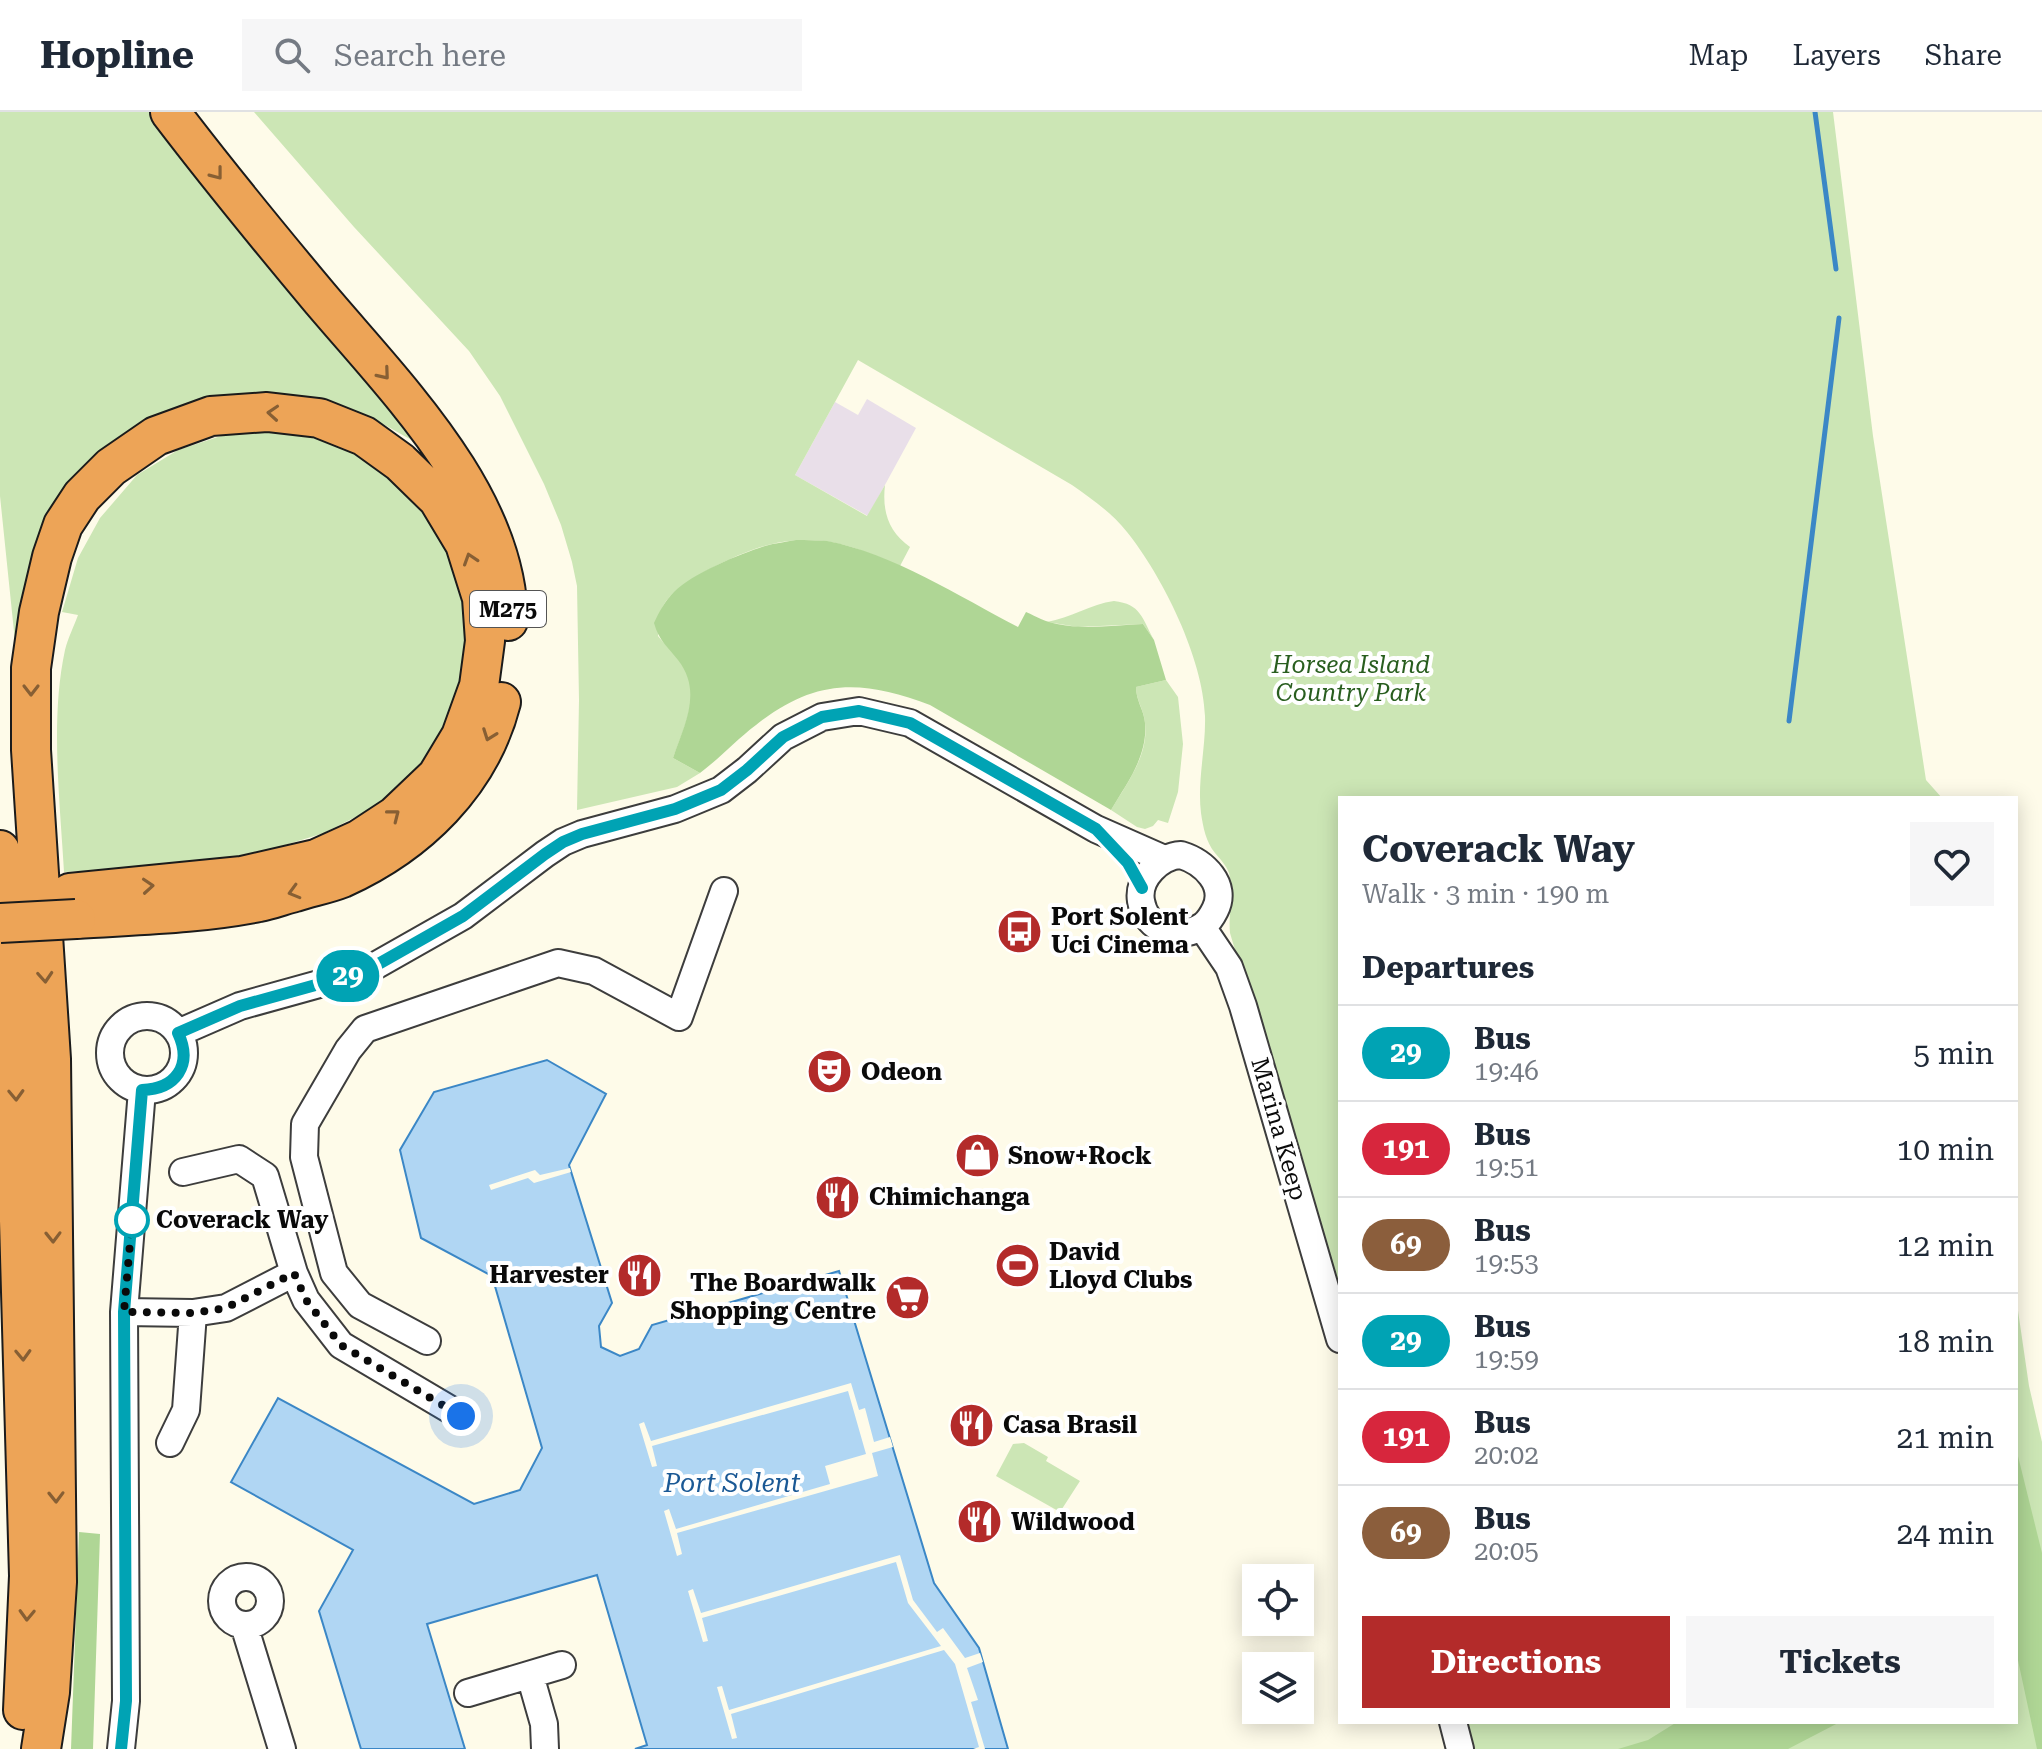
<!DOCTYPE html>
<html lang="en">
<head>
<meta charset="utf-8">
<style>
  :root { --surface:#fff; --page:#f6f6f7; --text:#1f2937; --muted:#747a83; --line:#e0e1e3; --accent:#b32b2a }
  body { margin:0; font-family:"Roboto Serif",serif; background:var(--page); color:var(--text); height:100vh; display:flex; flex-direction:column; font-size:30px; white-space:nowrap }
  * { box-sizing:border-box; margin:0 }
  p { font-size:26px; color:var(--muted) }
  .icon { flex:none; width:44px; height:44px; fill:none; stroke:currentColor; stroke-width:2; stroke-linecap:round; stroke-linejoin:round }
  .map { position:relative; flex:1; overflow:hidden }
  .side { position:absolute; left:1338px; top:684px; width:680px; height:928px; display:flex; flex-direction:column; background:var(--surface); border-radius:0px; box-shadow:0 4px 20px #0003 }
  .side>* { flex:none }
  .badge { padding:0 16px; border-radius:26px; font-size:28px; line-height:52px }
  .tools { position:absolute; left:1242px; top:1452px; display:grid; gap:16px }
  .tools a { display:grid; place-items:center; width:72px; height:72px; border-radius:0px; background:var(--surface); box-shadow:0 4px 20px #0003; font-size:40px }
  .you { position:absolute; width:40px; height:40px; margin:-20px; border:6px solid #fff; border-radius:50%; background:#1a73e8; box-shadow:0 0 0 12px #1a73e833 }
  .map>.badge { position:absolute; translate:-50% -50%; box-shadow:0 0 0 4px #fff }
  h2 { padding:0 24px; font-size:30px; line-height:72px }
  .round { display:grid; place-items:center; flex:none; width:84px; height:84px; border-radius:0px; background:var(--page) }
  .overview { display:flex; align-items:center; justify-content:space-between; height:136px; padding:0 24px }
  h1 { font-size:38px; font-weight:700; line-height:60px }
  .action { display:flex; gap:16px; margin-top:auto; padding:16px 24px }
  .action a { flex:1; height:92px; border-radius:0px; background:var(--accent); color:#fff; font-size:32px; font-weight:700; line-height:92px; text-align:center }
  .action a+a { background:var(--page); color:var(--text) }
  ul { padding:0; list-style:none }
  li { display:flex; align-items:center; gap:24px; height:96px; padding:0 24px; border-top:2px solid var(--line) }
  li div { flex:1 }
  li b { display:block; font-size:30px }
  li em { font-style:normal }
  li .badge { min-width:88px; font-weight:700; text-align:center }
  header { display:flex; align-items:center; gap:48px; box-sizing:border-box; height:112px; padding:0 40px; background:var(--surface); border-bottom:2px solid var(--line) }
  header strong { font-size:38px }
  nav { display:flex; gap:44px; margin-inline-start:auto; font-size:28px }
  .search { width:560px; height:72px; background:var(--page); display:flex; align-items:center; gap:20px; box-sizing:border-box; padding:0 28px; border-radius:0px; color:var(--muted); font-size:30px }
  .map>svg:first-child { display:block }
  .industrial { fill:#e9dfe9 }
  .green { fill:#cce6b5 }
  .forest { fill:#afd695 }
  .water { fill:#b0d6f3; stroke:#3b87c6; stroke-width:2 }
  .pier { fill:#fefbe9 }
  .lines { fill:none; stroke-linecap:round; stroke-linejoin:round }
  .stream { stroke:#3b87c6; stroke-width:5 }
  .minor-casing { stroke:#3d3d3d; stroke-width:30 }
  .highway-casing { stroke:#1b1b1b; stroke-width:42 }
  .minor { stroke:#fff; stroke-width:26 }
  .highway { stroke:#eda457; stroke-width:38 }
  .highway-bridge-casing { stroke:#1b1b1b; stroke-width:42; stroke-linecap:butt }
  .highway-bridge { stroke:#eda457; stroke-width:38 }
  .oneway { stroke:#875f34 }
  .line-casing { stroke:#fff; stroke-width:18 }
  .line { stroke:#00a3b4; stroke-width:12 }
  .walk { stroke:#0a0a0a; stroke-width:8; stroke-dasharray:0 14.4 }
  .stop-dot { fill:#fff; stroke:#00a3b4; stroke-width:4 }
  .labels { text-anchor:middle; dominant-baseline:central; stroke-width:8; stroke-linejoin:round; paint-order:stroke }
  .shield { fill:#fff; stroke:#545454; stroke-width:2 }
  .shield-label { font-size:22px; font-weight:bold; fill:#0a0a0a }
  .park-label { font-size:24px; font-style:italic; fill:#295e1f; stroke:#fff }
  .poi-label { font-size:24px; font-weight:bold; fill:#0a0a0a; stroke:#fff; text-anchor:start }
  .street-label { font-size:24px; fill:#0a0a0a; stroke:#fff }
  .stop-label { font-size:24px; font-weight:bold; fill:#0a0a0a; stroke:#fff; text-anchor:start }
  .water-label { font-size:26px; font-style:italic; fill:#1b5995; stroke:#fff }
</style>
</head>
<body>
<header>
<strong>Hopline</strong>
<div class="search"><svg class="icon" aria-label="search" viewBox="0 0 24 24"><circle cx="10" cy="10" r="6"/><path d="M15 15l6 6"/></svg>Search here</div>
<nav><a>Map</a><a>Layers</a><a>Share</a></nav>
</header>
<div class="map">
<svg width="2042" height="1637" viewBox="0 0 2042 1637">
  <rect width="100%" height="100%" fill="#fefbe9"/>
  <path class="industrial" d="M867 287 916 316 868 404 795 363 835 290 858 303Z"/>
  <path class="green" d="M0 0H156L433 340 383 312 306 285 208 284 133 319 74 370 19 568 0 384Z
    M254 0H1833L1873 324 1926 668 1942 686H1340V1191L1230 821C1228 802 1234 780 1229 761 1226 753 1220 747 1215 741 1206 730 1203 715 1201 701 1197 669 1206 636 1205 604 1203 546 1163 465 1127 420 1112 401 1092 387 1072 373L858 248 795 363 867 404 885 373C882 399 888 419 910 435L900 454C877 444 849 432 824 429 805 427 786 428 768 433 741 440 676 469 663 494 659 502 659 515 658 524 667 535 680 546 686 559 700 586 682 620 673 646L700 661 677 675 577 698 579 588 577 474 572 450 561 413 544 372 500 284 469 239 354 115Z
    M285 319 341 333 391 358 436 413 460 465 469 517 465 566 445 624 406 672 377 694 324 721 256 742 167 755 64 760C60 689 50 607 65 538 68 526 74 514 78 503L62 500 78 446 100 406 137 363 178 338 227 322Z
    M1114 489C1141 492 1142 506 1154 528L1143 512 1078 515 1047 510C1070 506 1091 492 1114 489Z
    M1166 568 1178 585 1183 632 1178 680 1168 711 1158 708 1153 714 1145 717 1137 715 1111 698C1127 671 1149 643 1145 611 1144 597 1136 589 1136 575Z
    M2016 1185 2029 1274 2042 1330V1637H1473L1465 1610H2016Z
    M1024 1331 1048 1345 1046 1349 1080 1369 1060 1400 996 1364 1013 1332Z"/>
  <path class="forest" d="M796 428C806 428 817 428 827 429 892 441 960 485 1018 515L1026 500C1037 505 1046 510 1057 512 1084 518 1116 513 1143 512L1154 528 1166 568 1136 575C1136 589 1144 598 1145 611 1148 644 1127 671 1111 698L930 593C862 567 815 566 756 613 736 628 720 646 700 661L673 646C684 613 703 580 678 548 668 535 659 529 654 511 659 500 665 489 674 480 693 461 740 442 765 434 775 431 786 430 796 428Z
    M2016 1336 2042 1441V1637H2037L2016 1539Z
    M79 1420 100 1422 93 1637H71Z
    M1677 1610H1840L1788 1637H1618L1648 1628Z"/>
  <path class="water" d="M547 948 606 982 569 1053 612 1191 599 1214 601 1235 620 1244 639 1237 652 1213 839 1159 934 1471 979 1536 1008 1637H635L647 1633 597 1463 427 1512 465 1637H361L319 1499 353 1438 231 1370 278 1286 474 1392 520 1378 542 1336 492 1164 421 1126 400 1038 434 980Z"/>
  <path class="pier" d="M570 1056 571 1060 534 1071 528 1066 491 1078 489 1073 535 1058 540 1063Z
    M851 1271 859 1298 865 1296 874 1330 890 1325 893 1335 872 1341 878 1364 677 1421 682 1442 677 1444 664 1399 669 1397 676 1417 830 1372 825 1354 866 1342 848 1279 652 1334 657 1354 652 1355 639 1312 644 1310 651 1329Z
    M900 1443 913 1488 937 1520 943 1516 965 1546 980 1541 983 1550 967 1556 978 1588 971 1590 985 1637H973L979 1635 955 1552 944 1538 731 1602 737 1626 732 1627 717 1575 722 1574 729 1598 941 1534 908 1491 896 1450 702 1506 708 1529 703 1530 688 1479 693 1477 701 1501Z"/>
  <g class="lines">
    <path class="stream" d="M1815 0 1836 157
      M1789 609 1839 206"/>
    <defs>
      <path id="minor" d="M1181 743C1204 750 1228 773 1215 798 1212 804 1209 809 1204 813 1180 830 1146 819 1141 789 1137 766 1160 744 1181 743Z
        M1202 815 1229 855 1243 894 1340 1227
        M110 941a37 37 0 1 1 74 0a37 37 0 1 1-74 0Z
        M178 921 240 894 366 859 463 804 545 742 563 730 582 722 675 697 721 678 747 658 783 625 822 605 859 599 910 611 1096 717 1164 747
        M183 1060 239 1047 265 1064 294 1161 306 1188 341 1233 461 1304
        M124 1200 193 1201 226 1196 294 1161
        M427 1229 360 1193 334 1161 304 1045 305 1012 348 938 365 917 558 851 594 859 679 905 724 779
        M170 1331 186 1298 193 1201
        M222 1489a24 24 0 1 1 48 0a24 24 0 1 1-48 0Z
        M244 1513 282 1637
        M530 1563 544 1612 545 1637
        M468 1581 562 1553
        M1453 1610 1460 1637
        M121 1637 126 1589 124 1200 142 978"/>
      <path id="highway" d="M170 0C218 63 268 124 319 185 394 274 508 386 508 509
        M0 738 15 967 29 1464 23 1598
        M76 807C137 803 199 802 259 790 271 788 283 783 295 780 310 775 327 772 342 766 417 732 480 672 501 590
        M41 1637 50 1580 57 1470 51 947 31 638V556L39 500 52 445 63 413 82 384 111 355 156 324 211 304 267 300 319 306 364 324 400 350 438 387 465 432 482 486 485 529 479 574 461 624 437 664 395 704 360 727 316 747 242 764 70 781"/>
    </defs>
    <use href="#minor" class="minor-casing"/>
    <use href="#highway" class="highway-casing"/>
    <use href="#minor" class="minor"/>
    <use href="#highway" class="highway"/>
    <defs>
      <path id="highway-bridge" d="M0 811 76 807"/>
    </defs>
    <use href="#highway-bridge" class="highway-bridge-casing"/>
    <use href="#highway-bridge" class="highway-bridge"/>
  </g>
  <defs><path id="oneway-chevron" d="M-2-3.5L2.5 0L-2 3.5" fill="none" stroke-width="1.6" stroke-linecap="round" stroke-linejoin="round" transform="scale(2)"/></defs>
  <g class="oneway">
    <use href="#oneway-chevron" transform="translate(217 62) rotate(52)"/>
    <use href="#oneway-chevron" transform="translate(384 262) rotate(50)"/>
    <use href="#oneway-chevron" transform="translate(273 301) rotate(-176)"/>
    <use href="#oneway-chevron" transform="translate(470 447) rotate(-108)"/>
    <use href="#oneway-chevron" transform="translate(31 578) rotate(90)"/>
    <use href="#oneway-chevron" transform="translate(489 623) rotate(110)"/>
    <use href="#oneway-chevron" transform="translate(394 703) rotate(-38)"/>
    <use href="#oneway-chevron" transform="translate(148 774) rotate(-4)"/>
    <use href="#oneway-chevron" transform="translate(294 780) rotate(164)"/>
    <use href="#oneway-chevron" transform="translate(45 865) rotate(86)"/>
    <use href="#oneway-chevron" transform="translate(16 983) rotate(88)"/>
    <use href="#oneway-chevron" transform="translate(53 1125) rotate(89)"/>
    <use href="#oneway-chevron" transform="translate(23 1243) rotate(88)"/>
    <use href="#oneway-chevron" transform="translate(56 1385) rotate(89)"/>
    <use href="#oneway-chevron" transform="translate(27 1503) rotate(92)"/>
  </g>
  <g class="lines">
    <defs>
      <path id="line" d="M121 1637 126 1589 124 1200 142 978C176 977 193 953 178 921L240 894 366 859 463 804 545 742 563 730 582 722 675 697 721 678 747 658 783 625 822 605 859 599 910 611 1096 717 1128 751 1142 776"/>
    </defs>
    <use href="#line" class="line-casing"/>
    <use href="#line" class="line"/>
    <path class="walk" d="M132 1108 124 1200 193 1201 226 1196 294 1161 306 1188 341 1233 461 1304"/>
  </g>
  <defs>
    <symbol id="bus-disc" viewBox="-11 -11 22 22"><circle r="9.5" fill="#b32b2a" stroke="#fff"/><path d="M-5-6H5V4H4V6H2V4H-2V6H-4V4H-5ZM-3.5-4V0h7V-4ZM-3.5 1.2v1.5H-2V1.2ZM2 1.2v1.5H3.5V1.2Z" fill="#fff"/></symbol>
    <symbol id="theatre-disc" viewBox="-11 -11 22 22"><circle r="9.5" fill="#b32b2a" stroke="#fff"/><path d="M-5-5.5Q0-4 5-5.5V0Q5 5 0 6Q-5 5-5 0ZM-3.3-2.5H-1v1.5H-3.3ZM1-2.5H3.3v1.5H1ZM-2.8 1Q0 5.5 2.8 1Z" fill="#fff"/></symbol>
    <symbol id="shop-disc" viewBox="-11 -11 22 22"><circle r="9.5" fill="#b32b2a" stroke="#fff"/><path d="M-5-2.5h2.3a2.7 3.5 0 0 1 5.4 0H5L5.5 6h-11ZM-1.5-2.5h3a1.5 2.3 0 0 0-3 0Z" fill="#fff"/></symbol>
    <symbol id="restaurant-disc" viewBox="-11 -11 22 22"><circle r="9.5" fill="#b32b2a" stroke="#fff"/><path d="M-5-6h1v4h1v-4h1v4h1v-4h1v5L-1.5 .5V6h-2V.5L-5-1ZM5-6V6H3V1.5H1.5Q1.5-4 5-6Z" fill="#fff"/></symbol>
    <symbol id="stadium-disc" viewBox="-11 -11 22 22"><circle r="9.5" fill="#b32b2a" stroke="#fff"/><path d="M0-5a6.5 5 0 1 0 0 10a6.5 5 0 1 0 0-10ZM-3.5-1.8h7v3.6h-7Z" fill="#fff"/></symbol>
    <symbol id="supermarket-disc" viewBox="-11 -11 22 22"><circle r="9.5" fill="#b32b2a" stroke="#fff"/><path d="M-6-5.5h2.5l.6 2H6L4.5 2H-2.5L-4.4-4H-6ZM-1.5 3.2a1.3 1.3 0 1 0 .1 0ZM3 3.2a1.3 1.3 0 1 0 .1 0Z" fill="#fff"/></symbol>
  </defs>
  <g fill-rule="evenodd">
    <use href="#bus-disc" x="994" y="794" width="51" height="51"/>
    <use href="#theatre-disc" x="804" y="934" width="51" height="51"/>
    <use href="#shop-disc" x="952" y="1018" width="51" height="51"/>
    <use href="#restaurant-disc" x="812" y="1060" width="51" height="51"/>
    <use href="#stadium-disc" x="992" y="1128" width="51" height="51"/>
    <use href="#restaurant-disc" x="614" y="1138" width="51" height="51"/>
    <use href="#supermarket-disc" x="882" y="1160" width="51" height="51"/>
    <use href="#restaurant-disc" x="946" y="1288" width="51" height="51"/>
    <use href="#restaurant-disc" x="954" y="1384" width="51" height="51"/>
  </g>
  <circle class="stop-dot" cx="132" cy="1108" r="16"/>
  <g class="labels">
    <rect class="shield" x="470" y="479" width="76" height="36" rx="6"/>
    <g class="shield-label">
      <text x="508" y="497">M275</text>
    </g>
    <g class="park-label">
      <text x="1351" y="553">Horsea Island<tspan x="1351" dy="28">Country Park</tspan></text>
    </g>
    <g class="poi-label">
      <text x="1051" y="805">Port Solent<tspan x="1051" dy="28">Uci Cinema</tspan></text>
      <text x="861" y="960">Odeon</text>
      <text x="1008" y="1044">Snow+Rock</text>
      <text x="869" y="1085">Chimichanga</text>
      <text x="1049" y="1140">David<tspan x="1049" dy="28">Lloyd Clubs</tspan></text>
      <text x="609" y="1163" text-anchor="end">Harvester</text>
      <text x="876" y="1171" text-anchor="end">The Boardwalk<tspan x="876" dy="28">Shopping Centre</tspan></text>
      <text x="1003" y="1313">Casa Brasil</text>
      <text x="1011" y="1410">Wildwood</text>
    </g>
    <g class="street-label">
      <text transform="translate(1279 1017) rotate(74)">Marina Keep</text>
    </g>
    <g class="stop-label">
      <text x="156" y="1108">Coverack Way</text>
    </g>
    <g class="water-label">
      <text x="732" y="1371">Port Solent</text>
    </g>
  </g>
</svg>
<div class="tools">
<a><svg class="icon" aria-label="locate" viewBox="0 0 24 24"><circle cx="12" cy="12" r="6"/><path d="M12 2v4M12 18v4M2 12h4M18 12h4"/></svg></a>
<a><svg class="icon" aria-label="layers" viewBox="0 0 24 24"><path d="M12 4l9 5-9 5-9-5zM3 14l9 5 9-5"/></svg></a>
</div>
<div class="you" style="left:461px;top:1304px"></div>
<b class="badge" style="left:348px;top:864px;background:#00a3b4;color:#fff">29</b>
<section class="side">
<div class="overview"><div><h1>Coverack Way</h1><p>Walk · 3 min · 190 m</p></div><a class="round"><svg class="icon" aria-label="heart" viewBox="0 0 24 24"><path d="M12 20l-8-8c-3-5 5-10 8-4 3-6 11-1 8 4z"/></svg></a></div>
<h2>Departures</h2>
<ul>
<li><span class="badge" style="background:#00a3b4;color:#fff">29</span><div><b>Bus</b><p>19:46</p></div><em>5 min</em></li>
<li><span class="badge" style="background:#d7263d;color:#fff">191</span><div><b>Bus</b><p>19:51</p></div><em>10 min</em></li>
<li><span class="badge" style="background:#8b5e3c;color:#fff">69</span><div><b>Bus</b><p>19:53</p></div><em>12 min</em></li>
<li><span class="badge" style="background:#00a3b4;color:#fff">29</span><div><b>Bus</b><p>19:59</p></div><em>18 min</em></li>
<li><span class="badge" style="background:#d7263d;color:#fff">191</span><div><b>Bus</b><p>20:02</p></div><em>21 min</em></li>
<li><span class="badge" style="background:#8b5e3c;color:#fff">69</span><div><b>Bus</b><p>20:05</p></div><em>24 min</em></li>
</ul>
<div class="action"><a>Directions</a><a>Tickets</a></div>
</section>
</div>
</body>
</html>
